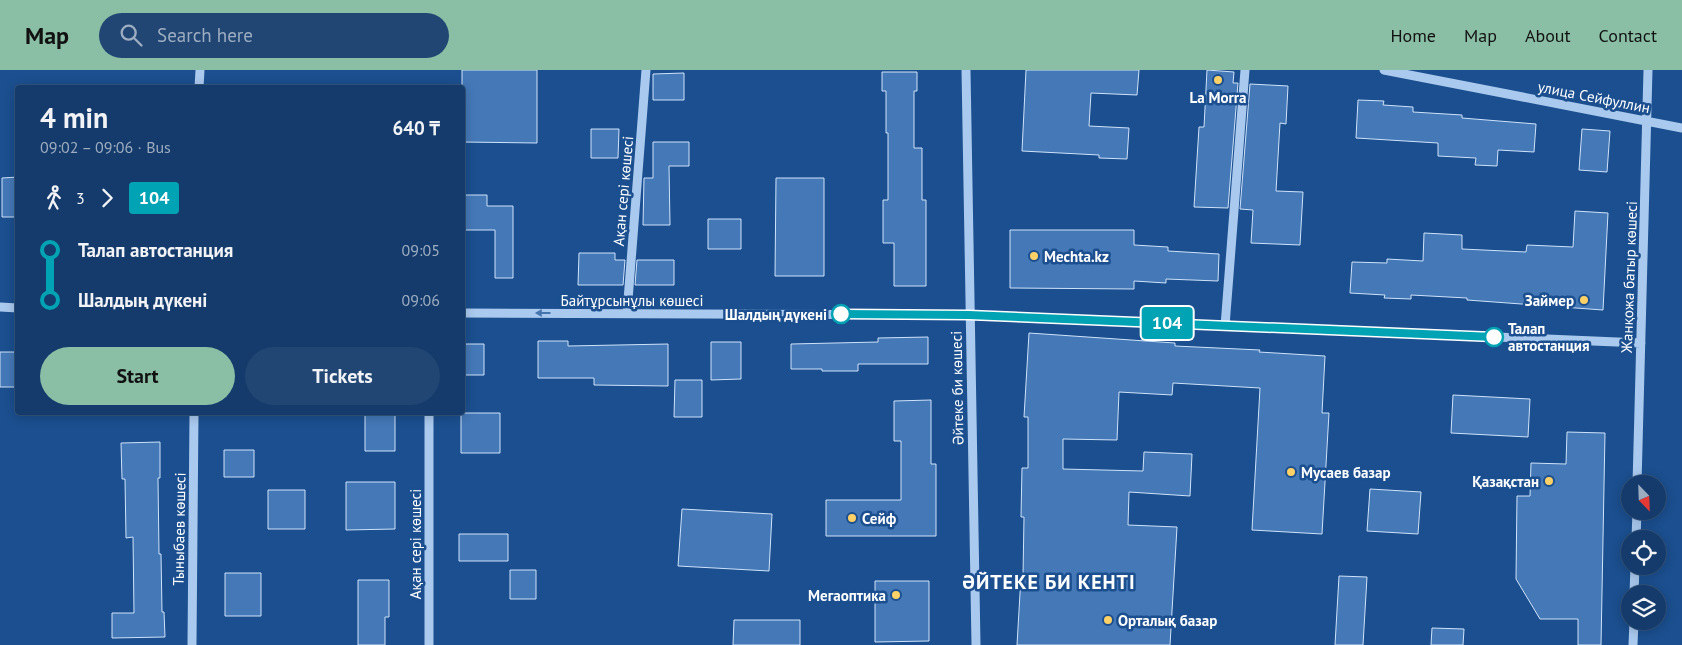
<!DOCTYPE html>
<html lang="en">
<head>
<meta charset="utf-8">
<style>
  :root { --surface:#143b6b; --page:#214673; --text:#f1f3f6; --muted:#9dadc1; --line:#33557e; --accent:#8abfa5 }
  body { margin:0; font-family:"PT Sans",sans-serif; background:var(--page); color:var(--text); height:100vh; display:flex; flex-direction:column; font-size:19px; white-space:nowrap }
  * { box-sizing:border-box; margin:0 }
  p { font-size:16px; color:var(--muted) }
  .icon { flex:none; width:28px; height:28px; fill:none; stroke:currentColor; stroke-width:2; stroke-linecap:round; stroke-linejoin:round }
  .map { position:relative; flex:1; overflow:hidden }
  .side { position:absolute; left:15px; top:15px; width:450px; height:330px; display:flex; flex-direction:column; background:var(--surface); border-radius:5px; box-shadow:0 2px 12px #0003,0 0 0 1px var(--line) }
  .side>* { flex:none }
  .badge { padding:0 10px; border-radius:4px; font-size:18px; line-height:32px }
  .needle { width:32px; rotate:157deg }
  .tools { position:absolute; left:1621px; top:405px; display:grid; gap:10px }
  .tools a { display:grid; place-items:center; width:45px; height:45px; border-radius:50%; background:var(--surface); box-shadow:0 2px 12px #0003,0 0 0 1px var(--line); font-size:25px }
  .map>.badge { position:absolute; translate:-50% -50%; box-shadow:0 0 0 2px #fff }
  .legs { display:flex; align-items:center; gap:8px; height:55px; padding:0 25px; font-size:16px }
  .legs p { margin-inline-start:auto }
  .headline { display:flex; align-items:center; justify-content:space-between; height:85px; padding:0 25px }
  h1 { font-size:28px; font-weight:700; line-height:38px }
  .action { display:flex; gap:10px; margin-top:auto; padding:10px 25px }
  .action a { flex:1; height:58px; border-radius:30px; background:var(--accent); color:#111; font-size:20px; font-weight:700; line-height:58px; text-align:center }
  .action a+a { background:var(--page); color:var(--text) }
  ul { padding:0 25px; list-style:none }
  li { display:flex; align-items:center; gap:18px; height:50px; font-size:19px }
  li i { display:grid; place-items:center; width:8px; height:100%; margin:0 6px; background:currentColor }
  li i::after { content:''; width:12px; height:12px; margin:-6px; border:4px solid; border-radius:50%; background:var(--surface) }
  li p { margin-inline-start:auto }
  li:first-child i { background:linear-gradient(#0000 50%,currentColor 0) }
  li:last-child i { background:linear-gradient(currentColor 50%,#0000 0) }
  header { display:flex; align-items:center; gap:30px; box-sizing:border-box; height:70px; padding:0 25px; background:var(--accent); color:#111 }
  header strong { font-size:24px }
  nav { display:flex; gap:28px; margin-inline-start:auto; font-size:18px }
  .search { width:350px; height:45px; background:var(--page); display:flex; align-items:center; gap:12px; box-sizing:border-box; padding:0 18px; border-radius:28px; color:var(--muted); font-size:19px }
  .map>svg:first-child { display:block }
  .building { fill:#4478b7; stroke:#cfe3fa }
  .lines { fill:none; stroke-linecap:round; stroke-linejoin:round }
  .minor { stroke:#a9c9ee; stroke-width:9 }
  .oneway { fill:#4674ac }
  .line-1-casing { stroke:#fff; stroke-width:11 }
  .line-1 { stroke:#00a3b4; stroke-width:8 }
  .poi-dot { fill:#ffd166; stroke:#1b4f8f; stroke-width:2 }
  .stop-1-dot { fill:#fff; stroke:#00a3b4; stroke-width:2.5 }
  .labels { text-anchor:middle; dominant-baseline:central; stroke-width:5; stroke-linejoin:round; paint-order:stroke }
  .poi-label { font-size:15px; font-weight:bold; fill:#fff; stroke:#1b4f8f; text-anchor:start }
  .street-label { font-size:15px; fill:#fff; stroke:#1b4f8f }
  .stop-label { font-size:15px; font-weight:bold; fill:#fff; stroke:#1b4f8f; text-anchor:end }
  .district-label { font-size:20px; font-weight:bold; letter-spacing:1px; fill:#fff; stroke:#1b4f8f }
</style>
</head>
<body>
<header>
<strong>Map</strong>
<div class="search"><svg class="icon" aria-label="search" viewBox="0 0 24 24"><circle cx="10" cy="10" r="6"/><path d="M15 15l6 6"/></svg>Search here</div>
<nav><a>Home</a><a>Map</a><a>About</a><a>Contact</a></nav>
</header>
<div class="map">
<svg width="1682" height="575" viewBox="0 0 1682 575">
  <rect width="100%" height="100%" fill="#1b4f8f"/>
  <path class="building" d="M462 0H537V73L462 72Z
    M1026 0H1139L1137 25 1091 23 1089 56 1129 58 1127 89 1099 88V85L1022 81Z
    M1207 0 1234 2 1233 13H1238L1228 138 1194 137 1199 57H1204Z
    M882 2H917V21H914V78H922V130H926V216H894V173H883V130H888V63H886V21H882Z
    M684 3V30H653V4Z
    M1250 14 1288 16 1286 54 1280 53 1276 121 1303 122 1300 175 1251 173 1253 140 1240 139Z
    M1358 30 1384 31 1383 35 1413 37V42L1462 45V48L1536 54 1534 82 1498 80 1497 96 1475 95 1476 88 1438 86V73L1356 68Z
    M591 59H619L618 88H591Z
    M1582 59 1610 61 1607 102 1579 100Z
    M653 72H689V96H669L670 155H643L644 108H653Z
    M18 107V147H2V108Z
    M776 108H824V206H775Z
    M462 125H487V136H513V208H495V160H462Z
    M1575 141 1608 143 1603 240 1467 230V228L1411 225V229L1384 228 1385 225 1350 223 1352 192 1387 193V189L1423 191 1424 163 1462 165V179L1526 182 1527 175 1573 177Z
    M708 149H741V179H708Z
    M1010 160H1134V175L1168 177V181L1219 184 1218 211 1166 209V213L1134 211V219L1010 218Z
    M579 183H615V190H625L623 215H578Z
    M637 190H674V215H635Z
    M1029 263 1175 273V276L1260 280 1259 282 1325 286 1322 343H1329L1322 464 1252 460 1260 318 1173 313 1172 325 1119 322 1117 370 1063 369V399L1143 401 1144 382 1192 384 1190 426 1129 422 1128 455 1177 457 1170 575H1017L1021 506H1023L1024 447H1021L1022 398H1028V347H1024Z
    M928 267V294H858V301H822V299H791V274L878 272V268Z
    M538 271H568V276L668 274V316L594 315V308H538Z
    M711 272H741V309L711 310Z
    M462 274H484V305H462Z
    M0 282H18V317H0Z
    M675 310H702V347H674Z
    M1453 325 1530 329 1528 367 1451 363Z
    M931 330V394H936V466H826V430H901V371H894V331Z
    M461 343H500V383H461Z
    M365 344H395V381H365Z
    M1567 362 1605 363 1601 575H1578V549H1540L1516 509 1517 426H1530L1531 393 1566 394Z
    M160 372V408H158L159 484H161L162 542H164L165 567 112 568V543H134L133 467 126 468 125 409H122L121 373Z
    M224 380H254V407H224Z
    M346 412H395V459L346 460Z
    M1370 419 1421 422 1418 464 1367 461Z
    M268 420H305V459H268Z
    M682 439 772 444 769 501 678 496Z
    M459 464H508V491H459Z
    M510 500H536V529H510Z
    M225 503H261V546H225Z
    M1339 506 1367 507 1363 575H1335Z
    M358 510H389V547H385V575H358Z
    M875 511H929V571L875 572Z
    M734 550H800V575H733Z
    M1432 558 1464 559 1463 575H1431Z"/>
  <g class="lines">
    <path class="minor" d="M966 0 976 575
      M1384 0 1682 58
      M199 18 200 0
      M0 237 18 238
      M462 243 969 245 1641 273
      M627 243 646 0
      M1225 256 1245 0
      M1637 414 1648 0
      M1636 469 1637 441
      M1634 524 1635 496
      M192 575 194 342
      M429 575V342
      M1633 575 1634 551"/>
  </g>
  <defs><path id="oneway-solid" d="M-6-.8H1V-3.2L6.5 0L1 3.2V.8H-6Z" transform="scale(1.25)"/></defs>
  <use class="oneway" href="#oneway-solid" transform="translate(543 243) rotate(-180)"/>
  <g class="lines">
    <defs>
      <path id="line-1" d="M841 244 969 245 1494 267"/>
    </defs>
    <use href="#line-1" class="line-1-casing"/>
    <use href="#line-1" class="line-1"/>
  </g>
  <g class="poi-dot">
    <circle cx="1218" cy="10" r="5"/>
    <circle cx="1034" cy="186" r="5"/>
    <circle cx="1584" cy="230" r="5"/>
    <circle cx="1291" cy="402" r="5"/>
    <circle cx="1549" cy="411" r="5"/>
    <circle cx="852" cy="448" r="5"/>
    <circle cx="896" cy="525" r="5"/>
    <circle cx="1108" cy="550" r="5"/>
  </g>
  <g class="stop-1-dot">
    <circle cx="841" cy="244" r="9"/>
    <circle cx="1494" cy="267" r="9"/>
  </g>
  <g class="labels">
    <g class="poi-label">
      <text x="1218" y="27" text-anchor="middle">La Morra</text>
      <text x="1044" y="186">Mechta.kz</text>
      <text x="1574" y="230" text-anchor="end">Займер</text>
      <text x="1301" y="402">Мусаев базар</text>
      <text x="1539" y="411" text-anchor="end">Қазақстан</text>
      <text x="862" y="448">Сейф</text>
      <text x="886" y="525" text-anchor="end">Мегаоптика</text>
      <text x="1118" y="550">Орталық базар</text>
    </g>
    <g class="street-label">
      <text transform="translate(1594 27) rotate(11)">улица Сейфуллин</text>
      <text transform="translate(623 121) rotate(-85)">Ақан сері көшесі</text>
      <text transform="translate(1629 207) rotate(-88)">Жанқожа батыр көшесі</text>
      <text x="632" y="230">Байтұрсынұлы көшесі</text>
      <text transform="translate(957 318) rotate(-91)">Әйтеке би көшесі</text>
      <text transform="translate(179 459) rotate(-89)">Тыныбаев көшесі</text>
      <text transform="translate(415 474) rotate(-90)">Ақан сері көшесі</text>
    </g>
    <g class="stop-label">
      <text x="827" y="244">Шалдың дүкені</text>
      <text x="1508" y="258" text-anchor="start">Талап<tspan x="1508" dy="17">автостанция</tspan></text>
    </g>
    <g class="district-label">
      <text x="1049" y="512">ӘЙТЕКЕ БИ КЕНТІ</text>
    </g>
  </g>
</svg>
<div class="tools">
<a><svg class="needle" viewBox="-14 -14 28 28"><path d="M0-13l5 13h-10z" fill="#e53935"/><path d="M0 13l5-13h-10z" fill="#9dadc1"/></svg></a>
<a><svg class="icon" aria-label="locate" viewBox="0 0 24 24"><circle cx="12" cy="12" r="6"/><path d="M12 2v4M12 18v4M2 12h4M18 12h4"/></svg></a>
<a><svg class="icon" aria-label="layers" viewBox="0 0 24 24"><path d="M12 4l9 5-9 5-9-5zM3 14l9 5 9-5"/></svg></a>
</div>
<b class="badge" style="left:1167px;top:253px;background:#00a3b4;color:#fff">104</b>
<section class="side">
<div class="headline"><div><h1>4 min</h1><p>09:02 – 09:06 · Bus</p></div><b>640 ₸</b></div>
<div class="legs"><svg class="icon" aria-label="walk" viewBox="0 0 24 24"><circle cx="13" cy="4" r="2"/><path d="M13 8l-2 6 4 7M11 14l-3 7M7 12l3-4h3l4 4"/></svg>3<svg class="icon" aria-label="forward" viewBox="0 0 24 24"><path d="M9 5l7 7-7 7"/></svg><b class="badge" style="background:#00a3b4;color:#fff">104</b></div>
<ul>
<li><i style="color:#00a3b4"></i><b>Талап автостанция</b><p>09:05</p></li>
<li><i style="color:#00a3b4"></i><b>Шалдың дүкені</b><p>09:06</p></li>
</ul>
<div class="action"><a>Start</a><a>Tickets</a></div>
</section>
</div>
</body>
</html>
